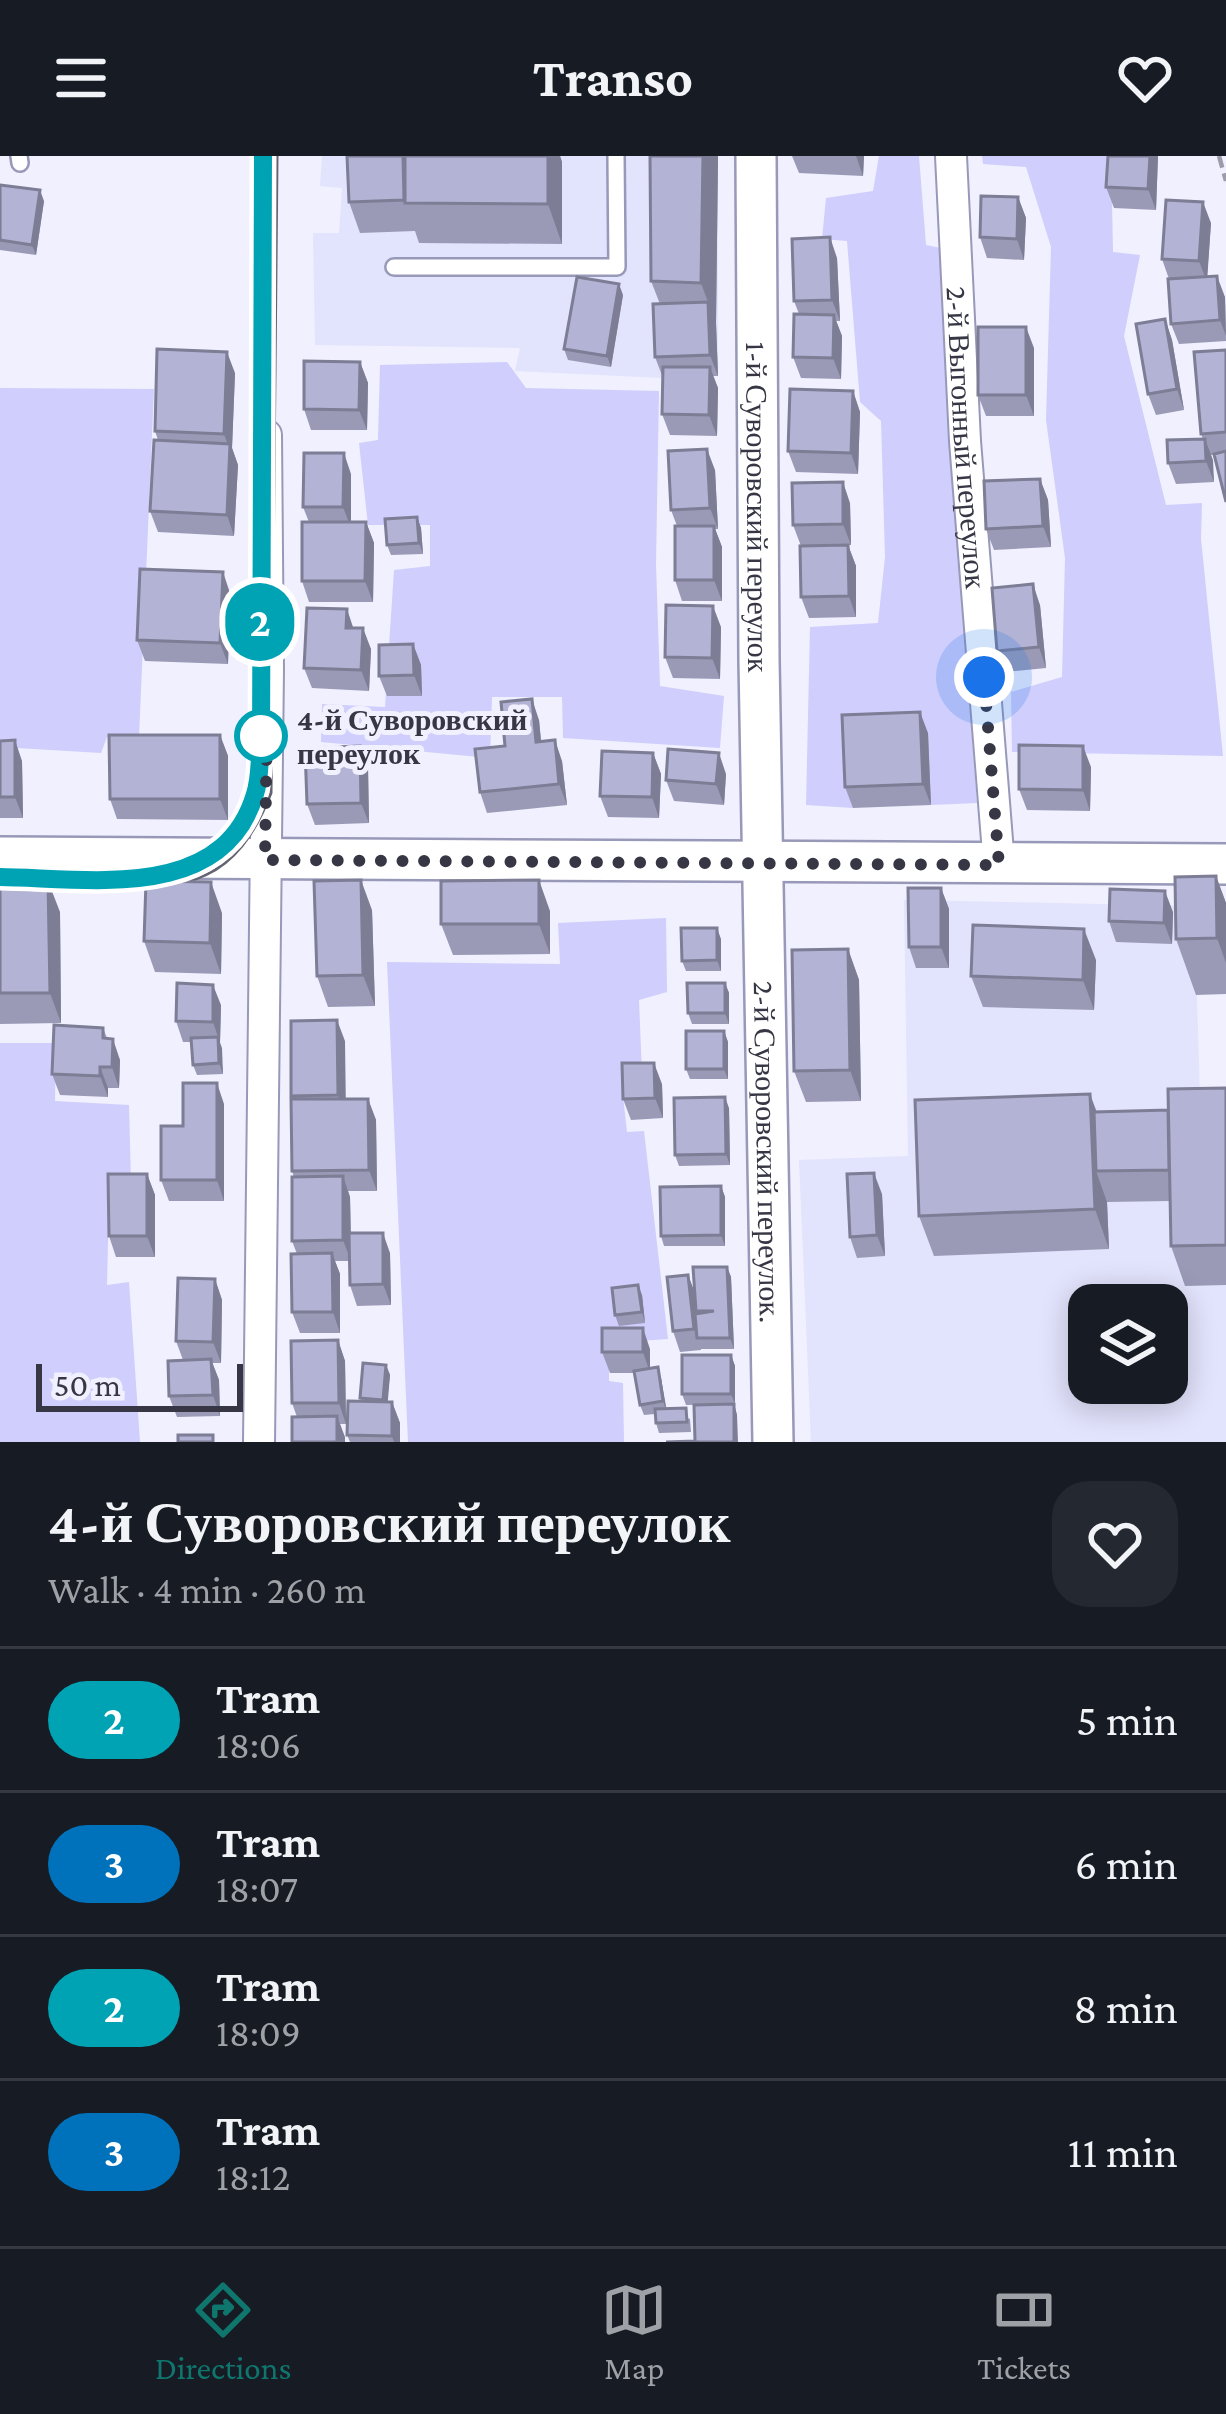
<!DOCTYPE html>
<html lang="en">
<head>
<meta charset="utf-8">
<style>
  :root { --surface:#171b24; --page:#242831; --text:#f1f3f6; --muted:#9ea1a6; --line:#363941; --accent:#0f766e }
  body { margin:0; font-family:"Crimson Pro",serif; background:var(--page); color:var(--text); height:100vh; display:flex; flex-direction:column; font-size:45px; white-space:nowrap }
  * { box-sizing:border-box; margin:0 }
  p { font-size:39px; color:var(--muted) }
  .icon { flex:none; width:66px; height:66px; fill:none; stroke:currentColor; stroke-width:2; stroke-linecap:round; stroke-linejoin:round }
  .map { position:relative; height:1286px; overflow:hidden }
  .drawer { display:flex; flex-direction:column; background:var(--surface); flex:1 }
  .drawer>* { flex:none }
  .badge { padding:0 24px; border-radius:39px; font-size:42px; line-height:78px }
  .fabs { position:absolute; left:1068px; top:1128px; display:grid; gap:24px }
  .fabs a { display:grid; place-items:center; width:120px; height:120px; border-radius:24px; background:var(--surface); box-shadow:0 6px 30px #0003; font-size:60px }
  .scale { position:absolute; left:36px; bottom:30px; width:207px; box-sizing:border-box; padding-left:12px; border:6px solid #363644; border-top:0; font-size:33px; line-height:42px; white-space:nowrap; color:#363644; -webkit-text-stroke:9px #f0f0fe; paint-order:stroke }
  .you { position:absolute; width:60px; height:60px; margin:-30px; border:9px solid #fff; border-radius:50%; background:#1a73e8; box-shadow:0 0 0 18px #1a73e833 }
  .map>.badge { position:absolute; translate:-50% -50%; box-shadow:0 0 0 6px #fff }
  .round { display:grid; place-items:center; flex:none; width:126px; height:126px; border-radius:36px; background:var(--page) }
  .summary { display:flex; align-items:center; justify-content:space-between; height:204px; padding:0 48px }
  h1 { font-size:57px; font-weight:700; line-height:90px }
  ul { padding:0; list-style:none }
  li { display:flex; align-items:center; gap:36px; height:144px; padding:0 48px; border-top:3px solid var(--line) }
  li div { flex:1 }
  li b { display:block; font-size:45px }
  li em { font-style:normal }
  li .badge { min-width:132px; font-weight:700; text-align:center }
  header { display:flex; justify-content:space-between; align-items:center; height:156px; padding:0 48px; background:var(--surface); font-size:54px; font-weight:700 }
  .tab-bar { display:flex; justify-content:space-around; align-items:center; height:168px; border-top:3px solid var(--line); background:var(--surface); font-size:33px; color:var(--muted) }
  .tab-bar a { display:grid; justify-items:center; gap:6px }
  .tab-bar .on { color:var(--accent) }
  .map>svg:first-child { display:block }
  .built { fill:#e2e3fc; fill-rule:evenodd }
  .green { fill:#cfcefd }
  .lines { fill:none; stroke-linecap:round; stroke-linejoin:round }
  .service-casing { stroke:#9898b9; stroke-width:20 }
  .minor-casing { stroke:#9898b9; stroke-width:34 }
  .tertiary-casing { stroke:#9898b9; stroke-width:44 }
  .path { stroke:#9c9caa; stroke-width:4.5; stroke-dasharray:12 6; stroke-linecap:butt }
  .service { stroke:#fff; stroke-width:15 }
  .minor { stroke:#fff; stroke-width:30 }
  .tertiary { stroke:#fff; stroke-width:39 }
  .tram { stroke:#636371; stroke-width:3 }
  .wall { fill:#9a9ab7 }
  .shaded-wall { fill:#7d7d95 }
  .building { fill:#b3b3d5; stroke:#7d7d95; stroke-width:3 }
  .line-casing { stroke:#fff; stroke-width:27 }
  .line { stroke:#00a3b4; stroke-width:18 }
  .walk { stroke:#363644; stroke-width:12; stroke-dasharray:0 21.6 }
  .stop-dot { fill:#fff; stroke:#00a3b4; stroke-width:6 }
  .labels { text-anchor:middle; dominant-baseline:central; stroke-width:10; stroke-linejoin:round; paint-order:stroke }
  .street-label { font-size:30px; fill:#363644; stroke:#f0f0fe }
  .stop-label { font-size:30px; font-weight:bold; fill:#363644; stroke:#f0f0fe; text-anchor:start }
</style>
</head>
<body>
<header><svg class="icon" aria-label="menu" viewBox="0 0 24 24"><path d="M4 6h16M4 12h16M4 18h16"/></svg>Transo<svg class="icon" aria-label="heart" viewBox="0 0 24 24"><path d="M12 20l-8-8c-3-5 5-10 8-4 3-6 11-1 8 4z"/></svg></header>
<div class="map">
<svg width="1226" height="1286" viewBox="0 0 1226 1286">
  <rect width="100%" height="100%" fill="#f0f0fe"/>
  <path class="built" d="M322 0H718V220L663 222 515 215 520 192 315 189 313 77H339L342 32 320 30Z
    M904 744 1198 750 1195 777 1201 973H1226V1286H811L799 1004 908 1000ZM1089 1149H1167V1227H1089Z"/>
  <path class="green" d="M879 0H919L926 89 946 93 966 409 965 490 977 647 931 649 928 578 850 580 853 652 806 649 810 471 878 467 885 401 881 265 860 246 847 85 822 83 826 42 873 35Z
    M982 0H1111L1113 96 1140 99 1124 180 1166 349 1202 347 1201 383 1223 600 1012 596 1011 536 1062 521 1065 402 1046 264 1051 91 1026 11 983 8Z
    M507 206 526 232 659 235 656 408 660 530 724 540 720 592 563 582 562 541H492L490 602 321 586 322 548 385 551 394 414 430 410V369H368L359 287 378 284 380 209Z
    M0 232 154 233 139 581H107L101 597 0 591Z
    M666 762 667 836 639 844 642 918 621 922 627 976 644 975 668 1183 609 1187V1225L623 1227 624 1286H408L387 806 560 808 558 767Z
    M0 887H56L55 945 129 949 131 1027 109 1042 107 1129 129 1126 140 1286H0Z"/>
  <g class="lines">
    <defs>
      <path id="service" d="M19 0 20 7
        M394 111H617L616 0"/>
      <g id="minor">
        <path id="s1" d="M951 0 965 285 999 709"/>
        <path d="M259 1286 268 513 266 279"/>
      </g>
      <g id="tertiary">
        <path id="s2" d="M756 0 759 504 773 1286"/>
        <path d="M0 701 1226 708"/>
      </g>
    </defs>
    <use href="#service" class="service-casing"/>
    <use href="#minor" class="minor-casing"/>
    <use href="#tertiary" class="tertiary-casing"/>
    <path class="path" d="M1219 0 1226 25"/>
    <use href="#service" class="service"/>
    <use href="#minor" class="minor"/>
    <use href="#tertiary" class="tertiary"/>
    <path class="tram" d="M0 733C34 733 68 733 102 733 189 734 236 726 271 637L277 0"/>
  </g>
  <path class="wall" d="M347 0H560L562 6V88L419 87 415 75 360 77 349 46Z
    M650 0H718L716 167 718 220H713L718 232 717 280 670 279 662 258 663 222 655 201 660 148 651 125Z
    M792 0H864L863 20 799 17Z
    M1158 0 1156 54 1114 52 1106 31Z
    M0 29 44 45 36 99 0 94Z
    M1018 41 1026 62 1024 104 987 102 980 81Z
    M1211 67 1207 120 1225 141 1226 185 1179 188 1171 168 1169 123 1162 103Z
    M837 102 840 165H836L842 180 841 223 801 222 793 201 799 158 794 145Z
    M623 139 611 211 568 204 564 193Z
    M1165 163 1172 184 1184 254 1156 259 1148 238Z
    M1034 192V260H986L978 239Z
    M1226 194V346L1214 299H1211L1214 326 1176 328 1168 307 1203 283 1201 278Z
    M360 206 368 227 367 274H311L304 253Z
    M235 217 232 292 238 309 234 380 158 376 150 355 158 284 155 275Z
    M853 235 860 256 858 318 796 316 788 295Z
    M715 314 718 373H715L722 391V445H682L675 424 677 370 671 354Z
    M351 318V366H366L374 387 373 446H309L302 425 309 366 303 351Z
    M1040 323 1048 344 1051 391 994 394 986 373Z
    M850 347 851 389H814H848L856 410V461L809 462 801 441V390L793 369Z
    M417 361 421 372 423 398 391 399 387 389Z
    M230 437 228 508 145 505 137 484Z
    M1040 449 1046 512 1005 516 997 495Z
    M721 471 720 523 673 522 665 501Z
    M354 472 371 493 369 535 312 532 304 512Z
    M413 488 421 509 422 540H387L379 520Z
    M539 564 541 585 562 605 567 649 487 657 480 636 505 590Z
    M928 577 931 649 853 652 845 631Z
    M220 579 228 600V664L117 663 110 643Z
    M0 585 22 605 23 662H0Z
    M653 597 661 618 659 662 608 661 600 640Z
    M368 611 369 667 315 669 307 648Z
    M1091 611 1090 655 1027 654 1019 633Z
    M726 618 724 649 674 645 666 624Z
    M1216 720 1226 747V838L1196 839 1176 783Z
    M0 726 60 756 61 867 0 868Z
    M941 732 949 753V812H916L909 791Z
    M372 754 375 850 328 851 317 820Z
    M550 755V798L453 799 441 768Z
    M1173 756 1172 788 1116 786 1109 765Z
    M222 757 221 818 155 816 144 785Z
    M721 783V815H686L682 805Z
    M848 793 859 824 861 945 806 946 794 915Z
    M1096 804 1094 854 983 851 971 820Z
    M725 827 729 837V868H692L688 857Z
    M221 849 220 887 223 918 197 919 193 909 192 886H183L176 865Z
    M103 872 107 882 120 904 119 932H108V941L60 939 52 918Z
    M724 875 728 886V923H690L686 913Z
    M345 885V943H368L376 964 377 1035H348L350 1041 351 1077 390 1097 391 1149 357 1150 350 1129 349 1105H335L340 1118V1177H300L292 1156 297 1098 292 1085 294 1021 292 1015 291 940Z
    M662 928 663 962 631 964 623 943Z
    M1226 932V1129L1185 1130 1171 1090 1170 1045 1107 1046 1109 1093 934 1100 919 1060 1097 956 1168 954Z
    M224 948V1045H169L161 1024 183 970Z
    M729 952 730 1009 679 1010 675 999Z
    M147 1018 155 1039V1101H116L109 1080Z
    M721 1030 725 1041V1090H664L661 1080Z
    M882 1038 885 1100 857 1102 850 1081Z
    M727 1111 731 1121 734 1193H701V1194L680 1196 673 1175 688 1119 695 1137Z
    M215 1123 222 1144 221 1207H212L219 1224 220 1260 177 1261 169 1240 183 1204 176 1185Z
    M642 1139 645 1167 619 1170 615 1159Z
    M338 1184 345 1205 346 1268H340L345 1286H292L297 1261 292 1247Z
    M650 1193V1213L661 1222 666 1253 690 1263 691 1276 659 1277 656 1267 655 1258 644 1259 640 1249 635 1217H610L602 1196Z
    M731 1199 735 1210 734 1248 737 1259 695 1285 727 1248 686 1249 682 1238Z
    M386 1209 390 1219 387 1246H392L400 1267V1286H350L347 1279 361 1245 360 1242Z"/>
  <path class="shaded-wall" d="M548 0H560L562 6V88L548 48Z
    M703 0H718L716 167 718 220 710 199 708 146 701 127Z
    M856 0H864L863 20Z
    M1150 0H1158L1156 54 1148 33Z
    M40 34 44 45 36 99 32 89Z
    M1018 41 1026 62 1024 104 1017 83Z
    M1203 46 1211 67 1207 126 1199 105Z
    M830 81 837 102 840 165 832 144Z
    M1217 120 1225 141 1226 180 1220 164Z
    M619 128 623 139 611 211 607 200Z
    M834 159 842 180 841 223 833 202Z
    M1165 163 1172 184 1184 254 1177 233Z
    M1026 171 1034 192V260L1026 239Z
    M227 196 235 217 232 292 238 309 234 380 227 359 230 295 224 278Z
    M360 206 368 227 367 274 359 254Z
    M710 211 718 232 717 280 709 259Z
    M853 235 860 256 858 318 851 297Z
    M1205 283 1213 304 1214 326 1206 305Z
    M707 293 715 314 718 373 710 352Z
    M344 297 351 318V372L343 351Z
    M1040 323 1048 344 1051 391 1043 370Z
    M843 326 850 347 851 389 843 368Z
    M417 361 421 372 423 398 419 387Z
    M366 366 374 387 373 446 365 425Z
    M714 370 722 391V445L714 424Z
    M848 389 856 410V461L849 440Z
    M223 416 230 437 228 508 220 487Z
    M1033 428 1040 449 1046 512 1039 491Z
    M713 450 721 471 720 523 712 502Z
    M347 453 354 474 346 472Z
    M363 472 371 493 369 535 361 514Z
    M413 488 421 509 422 540 414 519Z
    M532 543 539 564 543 606 536 586Z
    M920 556 928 577 931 649 923 628Z
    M220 579 228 600V664L220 643Z
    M15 584 22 605 23 662 15 641Z
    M555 584 562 605 567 649 559 628Z
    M360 590 368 611 369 667 361 647Z
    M1083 590 1091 611 1090 655 1083 634Z
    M653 597 661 618 659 662 652 641Z
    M719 597 726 618 724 649 716 628Z
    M1216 720 1226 747V807L1217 782Z
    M361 724 372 754 375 850 363 819Z
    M539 724 550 755V798L539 768Z
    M48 725 60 756 61 867 50 837Z
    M211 726 222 757 221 818 210 787Z
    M941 732 949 753V812L941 791Z
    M1165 735 1173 756 1172 788 1164 767Z
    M717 772 721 783V815L717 804Z
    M1084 773 1096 804 1094 854 1083 824Z
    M848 793 859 824 861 945 850 914Z
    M725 827 729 837V868L725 857Z
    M213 829 221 849 220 887 213 866Z
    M337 864 345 885 346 960 338 939Z
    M724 875 728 886V923L724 913Z
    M218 881 222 892 223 918 219 907Z
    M113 883 120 904 119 932 112 911Z
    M654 907 662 928 663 962 655 942Z
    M100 911 108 932V941L100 920Z
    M217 927 224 948V1045L217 1024Z
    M1090 938 1105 978 1096 1015 1107 1046 1109 1093 1095 1053Z
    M725 941 729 952 730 1009 726 998Z
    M368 943 376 964 377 1035 369 1014Z
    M874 1017 882 1038 885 1100 877 1079Z
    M147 1018 155 1039V1101L147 1080Z
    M343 1020 350 1041 351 1105 343 1084Z
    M721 1030 725 1041V1090L721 1079Z
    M383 1077 390 1097 391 1149 383 1128Z
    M332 1097 340 1118V1177L333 1156Z
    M727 1111 731 1121 734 1193 730 1182Z
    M688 1119 696 1140V1155L698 1162 697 1182 701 1194 694 1173Z
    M215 1123 222 1144 221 1207 213 1186Z
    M638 1129 642 1139 645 1167 642 1156Z
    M643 1172 650 1193V1217L643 1196Z
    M338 1184 345 1205 346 1268 339 1247Z
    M731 1199 735 1210V1248L731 1238Z
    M211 1203 219 1224 220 1260 213 1239Z
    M386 1209 390 1219 387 1255 383 1244Z
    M658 1211 661 1222 667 1256 663 1245Z
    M392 1246 400 1267V1286H394L392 1280Z
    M734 1248 737 1259 738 1286H734Z
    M337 1260 345 1281V1286H337Z"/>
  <path class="building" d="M347 0H403L404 44 349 46Z
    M405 0H548V48L405 47Z
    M650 0H703L701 127 651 125Z
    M1108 0H1150L1148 33 1106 31Z
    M0 29 40 34 32 89 0 84Z
    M981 40 1018 41 1017 83 980 81Z
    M1166 44 1203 46 1199 105 1162 103Z
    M830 81 832 144 794 145 792 83Z
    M1217 120 1220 164 1171 168 1168 123Z
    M577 121 619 128 607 200 564 193Z
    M708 146 710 199 655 201 653 148Z
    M794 158 834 159 833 202 793 201Z
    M1165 163 1177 233 1148 238 1136 168Z
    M978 171H1026V239H978Z
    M157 193 227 196 224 278 155 275Z
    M1226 194V276L1201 278 1194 196Z
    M304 205 360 206 359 254 304 253Z
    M663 211H710L709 259 662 258Z
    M790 233 853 235 851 297 788 295Z
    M1205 283 1206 305 1168 307 1167 284Z
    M154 284 230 288 227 359 150 355Z
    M707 293 710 352 671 354 668 295Z
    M1226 295V346L1214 298Z
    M304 297H344L343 351H303Z
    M1040 323 1043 370 986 373 984 325Z
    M843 326V368L793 369 792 327Z
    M417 361 419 387 387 389 385 363Z
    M302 366H366L365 425H302Z
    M675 370H714V424H675Z
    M848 389 849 440 801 441 800 390Z
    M140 413 223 416 220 487 137 484Z
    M1033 428 1039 491 997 495 992 432Z
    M666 449 713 450 712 502 665 501Z
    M307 452 347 453 346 472H363L361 514 304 512Z
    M413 488 414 519 379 520V489Z
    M532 543 536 586 555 584 559 628 480 636 475 593 505 590 501 546Z
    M920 556 923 628 845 631 842 559Z
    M109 579H220V643H110Z
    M15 584V641H0V585Z
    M1019 589 1083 590V634L1019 633Z
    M360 590 361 647 307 648 305 592Z
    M668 593 719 597 716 628 666 624Z
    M602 595 653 597 652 641 600 640Z
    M1216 720 1217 782 1176 783 1175 721Z
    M361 724 363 819 317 820 314 725Z
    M539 724V768H441V725Z
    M48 725 50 837H0V726Z
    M146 725 211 726 210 787 144 785Z
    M908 732H941V791H909Z
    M1110 733 1165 735 1164 767 1109 765Z
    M973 769 1084 773 1083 824 971 820Z
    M681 772H717V804L682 805Z
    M848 793 850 914 794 915 792 794Z
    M177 827 213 829V866L176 865Z
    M687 827H725V857H688Z
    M337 864 338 939 291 940V865Z
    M54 869 103 872V882L113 883 112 911H100V920L52 918Z
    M686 875H724V913H686Z
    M218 881 219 907 193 909 191 882Z
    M622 907H654L655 942 623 943Z
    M183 927H217V1024H161V970H183Z
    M1226 932V1089L1171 1090 1168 933Z
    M1090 938 1095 1053 919 1060 915 944Z
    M725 941 726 998 675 999 674 942Z
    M291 943H368L369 1014 292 1015Z
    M1168 954 1169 1014 1096 1015 1094 956Z
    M874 1017 877 1079 850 1081 847 1018Z
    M108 1018H147V1080H109Z
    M343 1020V1084L292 1085V1021Z
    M721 1030V1079L661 1080 660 1031Z
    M349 1077H383V1128L350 1129Z
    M332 1097 333 1156H292L291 1098Z
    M693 1111H727L730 1182H697L695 1158 714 1155H696Z
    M688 1119 694 1173 673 1175 667 1121Z
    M178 1122 215 1123 213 1186 176 1185Z
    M638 1129 642 1156 615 1159 612 1132Z
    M602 1172H643V1196H602Z
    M338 1184 339 1247H292L291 1185Z
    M682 1199H731V1238H682Z
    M211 1203 213 1239 169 1240 168 1205Z
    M363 1207 386 1209 383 1244 360 1242Z
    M658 1211 663 1245 640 1249 634 1215Z
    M348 1245 392 1246V1280L347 1279Z
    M734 1248V1286H666L695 1285 694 1249Z
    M686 1252 687 1266 656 1267 655 1253Z
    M337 1260V1286H292V1261Z
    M178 1279H213V1286H178Z"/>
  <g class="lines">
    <defs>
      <path id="line" d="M0 721C87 722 223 747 255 638 260 623 259 607 261 591L263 0"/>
    </defs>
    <use href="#line" class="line-casing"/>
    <use href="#line" class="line"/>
    <path class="walk" d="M261 580 267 560 265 704 999 709 984 521"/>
  </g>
  <circle class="stop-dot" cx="261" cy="580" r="24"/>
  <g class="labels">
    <g class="street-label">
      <text stroke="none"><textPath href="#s1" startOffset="282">2-й Выгонный переулок</textPath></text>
      <text stroke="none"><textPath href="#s2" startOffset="351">1-й Суворовский переулок</textPath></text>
      <text stroke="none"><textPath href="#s2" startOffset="996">2-й Суворовский переулок.</textPath></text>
    </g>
    <g class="stop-label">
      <text x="297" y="563">4-й Суворовский<tspan x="297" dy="34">переулок</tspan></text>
    </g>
  </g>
</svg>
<div class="fabs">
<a><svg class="icon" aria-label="layers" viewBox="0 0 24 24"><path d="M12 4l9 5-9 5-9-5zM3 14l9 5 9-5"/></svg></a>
</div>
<div class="scale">50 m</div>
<div class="you" style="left:984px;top:521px"></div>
<b class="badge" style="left:260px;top:466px;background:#00a3b4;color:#fff">2</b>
</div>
<section class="drawer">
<div class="summary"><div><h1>4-й Суворовский переулок</h1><p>Walk · 4 min · 260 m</p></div><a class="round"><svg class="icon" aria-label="heart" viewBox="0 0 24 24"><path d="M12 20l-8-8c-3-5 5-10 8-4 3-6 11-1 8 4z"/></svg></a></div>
<ul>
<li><span class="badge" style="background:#00a3b4;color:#fff">2</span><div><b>Tram</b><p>18:06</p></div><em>5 min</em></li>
<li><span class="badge" style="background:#0072bc;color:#fff">3</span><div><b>Tram</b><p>18:07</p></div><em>6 min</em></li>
<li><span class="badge" style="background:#00a3b4;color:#fff">2</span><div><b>Tram</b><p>18:09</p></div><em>8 min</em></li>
<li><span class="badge" style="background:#0072bc;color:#fff">3</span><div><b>Tram</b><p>18:12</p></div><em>11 min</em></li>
</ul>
</section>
<nav class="tab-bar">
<a class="on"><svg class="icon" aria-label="directions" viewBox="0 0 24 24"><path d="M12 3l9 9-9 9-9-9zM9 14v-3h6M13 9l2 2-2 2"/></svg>Directions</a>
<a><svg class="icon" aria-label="map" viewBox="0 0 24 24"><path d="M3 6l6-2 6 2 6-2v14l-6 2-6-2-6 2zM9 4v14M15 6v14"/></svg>Map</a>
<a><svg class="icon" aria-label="tickets" viewBox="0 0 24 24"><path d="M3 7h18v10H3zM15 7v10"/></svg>Tickets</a>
</nav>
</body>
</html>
